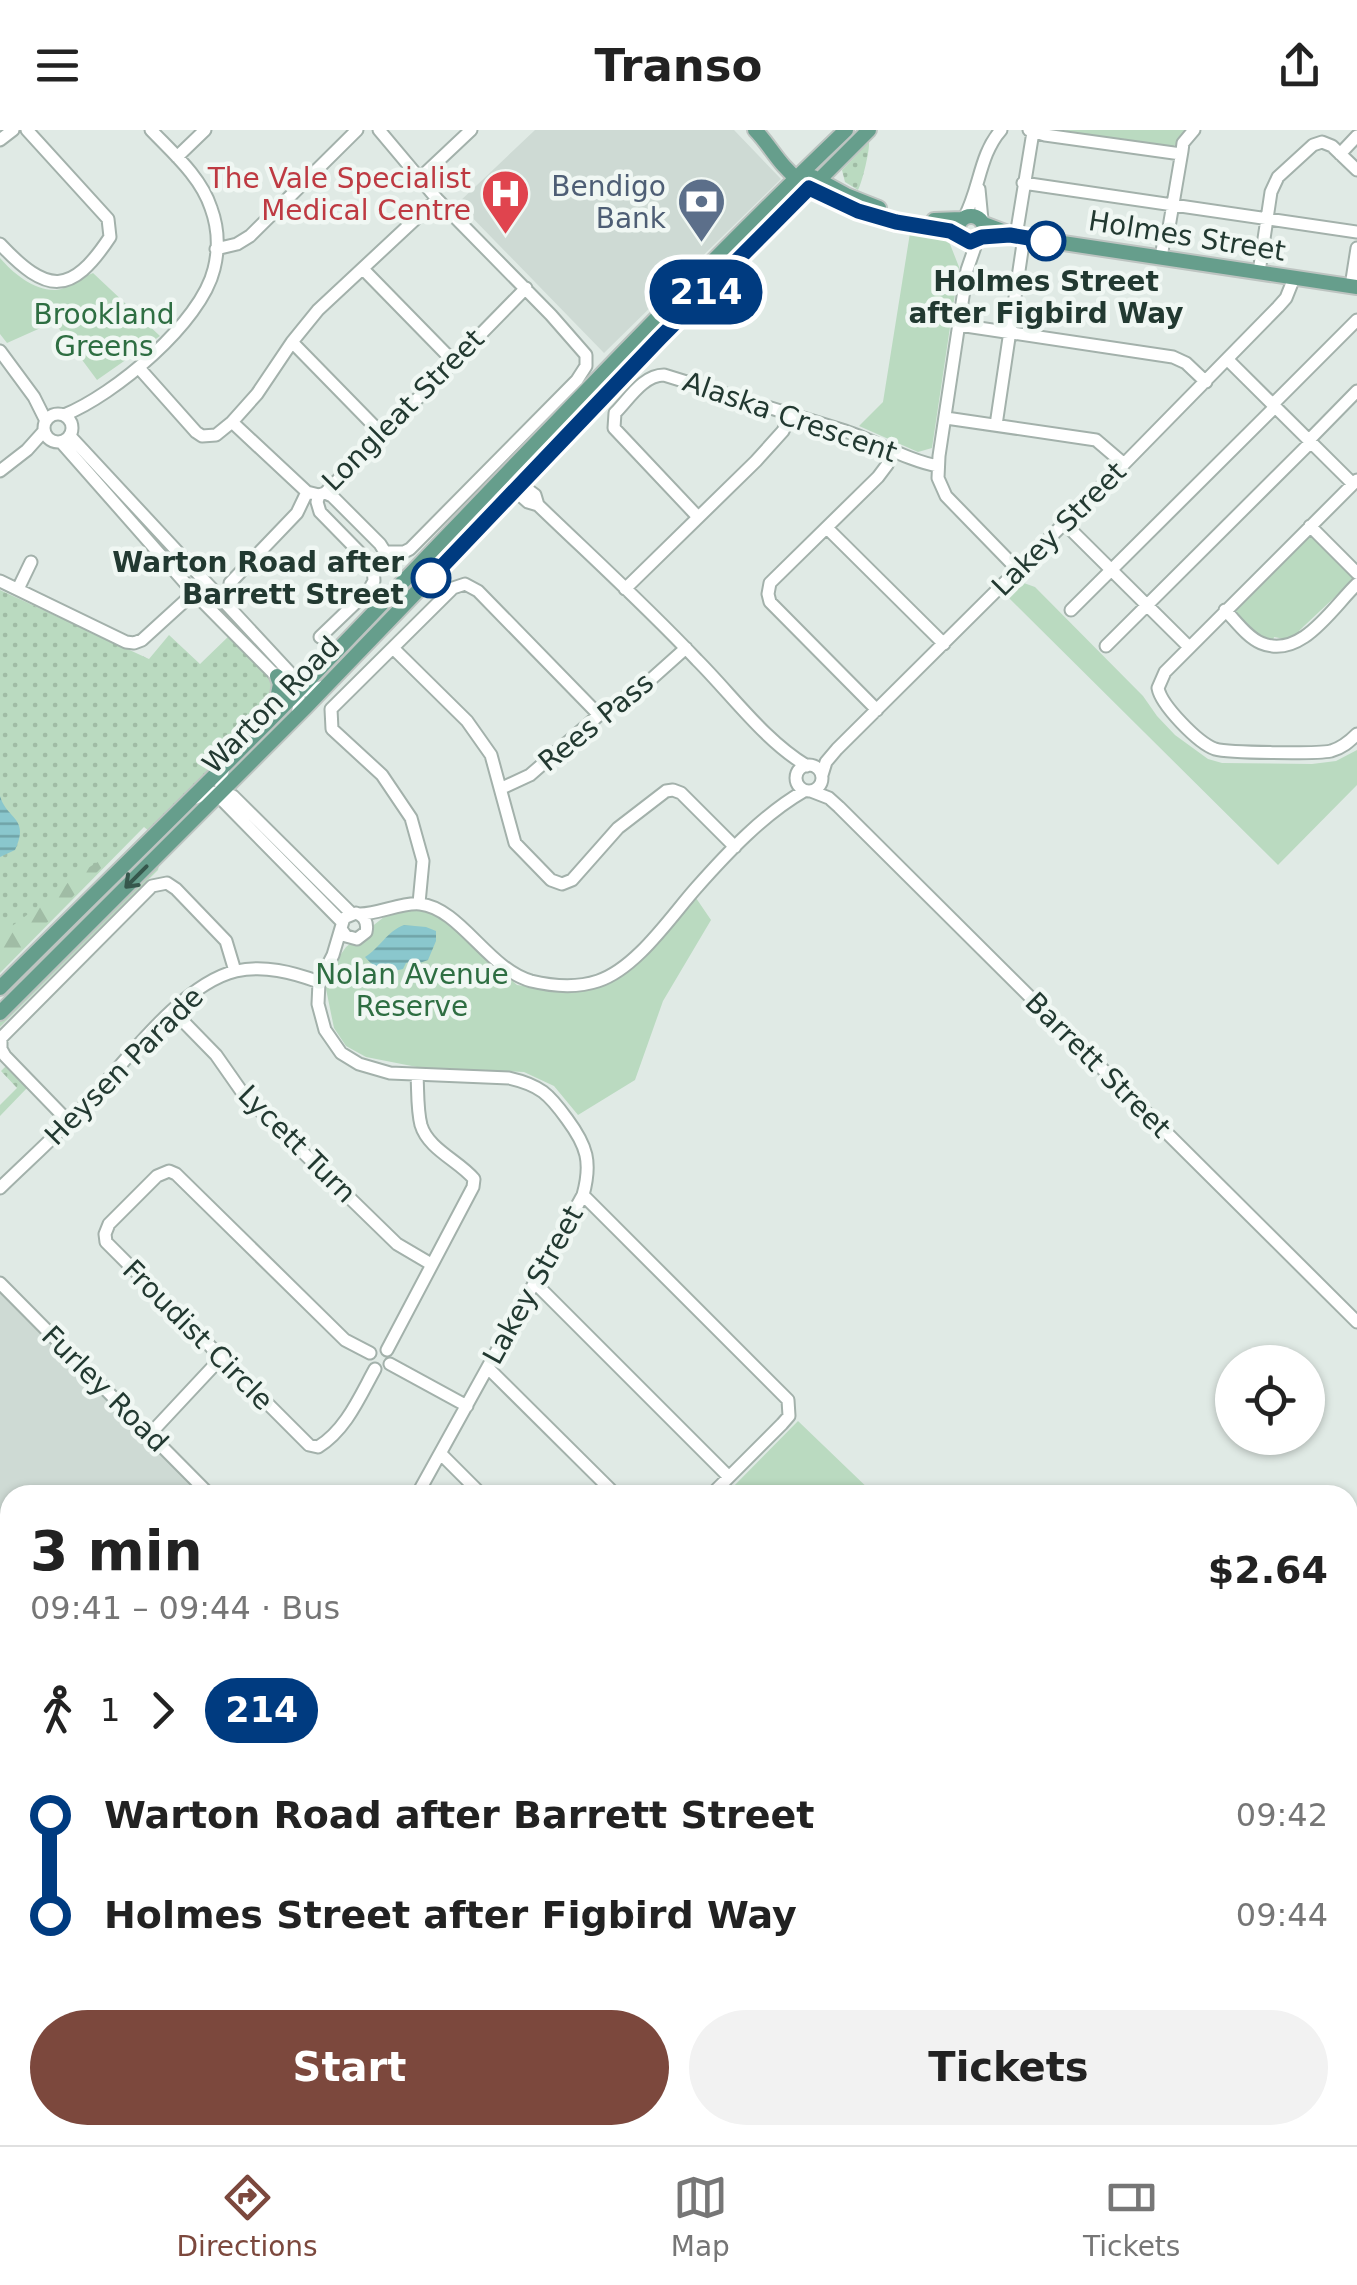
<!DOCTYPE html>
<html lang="en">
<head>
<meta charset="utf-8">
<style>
  :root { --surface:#fff; --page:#f2f2f2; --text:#222; --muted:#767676; --line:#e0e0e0; --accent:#7c483d }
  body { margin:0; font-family:"DejaVu Sans",sans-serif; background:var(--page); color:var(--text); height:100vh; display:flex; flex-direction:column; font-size:38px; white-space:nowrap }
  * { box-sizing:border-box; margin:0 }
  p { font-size:32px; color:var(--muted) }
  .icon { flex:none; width:55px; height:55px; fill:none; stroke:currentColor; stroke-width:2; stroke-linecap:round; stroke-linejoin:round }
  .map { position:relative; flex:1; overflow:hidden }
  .side { position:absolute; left:0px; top:1355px; width:1358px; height:660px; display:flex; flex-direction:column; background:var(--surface); border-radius:30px 30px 0 0; box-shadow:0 2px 8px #0004 }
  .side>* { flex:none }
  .badge { padding:0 20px; border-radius:32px; font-size:35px; line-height:65px }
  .buttons { position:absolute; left:1215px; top:1215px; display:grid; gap:20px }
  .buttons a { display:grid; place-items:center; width:110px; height:110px; border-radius:50%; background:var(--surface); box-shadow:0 2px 8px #0004; font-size:50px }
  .map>.badge { position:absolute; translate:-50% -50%; box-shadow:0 0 0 5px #fff }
  .legs { display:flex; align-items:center; gap:15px; height:110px; padding:0 30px; font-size:32px }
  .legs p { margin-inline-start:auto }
  .overview { display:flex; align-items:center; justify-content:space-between; height:170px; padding:0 30px }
  h1 { font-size:55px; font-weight:800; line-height:75px }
  .action { display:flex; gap:20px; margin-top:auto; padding:20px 30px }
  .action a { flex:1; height:115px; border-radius:60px; background:var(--accent); color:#fff; font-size:40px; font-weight:800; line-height:115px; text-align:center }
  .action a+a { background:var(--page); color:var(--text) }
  ul { padding:0 30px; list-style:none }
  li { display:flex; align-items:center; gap:35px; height:100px; font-size:38px }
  li i { display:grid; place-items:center; width:15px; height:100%; margin:0 12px; background:currentColor }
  li i::after { content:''; width:25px; height:25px; margin:-12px; border:8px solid; border-radius:50%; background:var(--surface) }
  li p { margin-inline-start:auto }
  li:first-child i { background:linear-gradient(#0000 50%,currentColor 0) }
  li:last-child i { background:linear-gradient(currentColor 50%,#0000 0) }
  header { display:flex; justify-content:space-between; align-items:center; height:130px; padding:0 30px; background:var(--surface); font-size:45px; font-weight:800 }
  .tab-bar { display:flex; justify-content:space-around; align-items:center; height:140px; border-top:2px solid var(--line); background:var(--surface); font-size:28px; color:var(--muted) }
  .tab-bar a { display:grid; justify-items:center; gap:5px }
  .tab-bar .selected { color:var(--accent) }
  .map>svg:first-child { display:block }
  .built { fill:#cedad4 }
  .grass { fill:url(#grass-dots) }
  .forest { fill:url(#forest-firs) }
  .park { fill:#badac0 }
  .water { fill:url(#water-rules) }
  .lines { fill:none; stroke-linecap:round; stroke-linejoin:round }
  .minor-casing { stroke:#a3b1ab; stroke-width:15 }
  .major-casing { stroke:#bdc4c1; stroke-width:18 }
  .minor { stroke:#fff; stroke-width:11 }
  .major { stroke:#669e8c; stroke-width:14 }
  .oneway { stroke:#36574c }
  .line-1-casing { stroke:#fff; stroke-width:22 }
  .line-1 { stroke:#003b80; stroke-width:15 }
  .stop-1-dot { fill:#fff; stroke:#003b80; stroke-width:5 }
  .labels { text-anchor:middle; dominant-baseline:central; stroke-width:9; stroke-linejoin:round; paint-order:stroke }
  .health-label { font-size:28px; fill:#be3a42; stroke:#f0f7f3; text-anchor:end }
  .service-label { font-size:28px; fill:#4e5e75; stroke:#f0f7f3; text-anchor:end }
  .street-label { font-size:28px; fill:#223931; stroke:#f0f7f3 }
  .stop-label { font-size:28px; font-weight:bold; fill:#223931; stroke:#f0f7f3 }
  .park-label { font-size:28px; fill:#2e6e42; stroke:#f0f7f3 }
</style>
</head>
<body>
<header><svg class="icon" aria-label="menu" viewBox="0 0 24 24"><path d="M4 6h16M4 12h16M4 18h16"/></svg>Transo<svg class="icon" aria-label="share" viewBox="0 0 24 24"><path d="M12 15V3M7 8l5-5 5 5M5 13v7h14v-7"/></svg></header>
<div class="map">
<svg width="1357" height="2015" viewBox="0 0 1357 2015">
  <defs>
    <pattern id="grass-dots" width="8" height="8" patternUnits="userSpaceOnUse" patternTransform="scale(2.5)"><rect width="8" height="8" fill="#badac0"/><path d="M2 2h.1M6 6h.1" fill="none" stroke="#a0bca5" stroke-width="1.8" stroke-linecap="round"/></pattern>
    <pattern id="forest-firs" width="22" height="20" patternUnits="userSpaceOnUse" patternTransform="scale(2.5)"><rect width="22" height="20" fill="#badac0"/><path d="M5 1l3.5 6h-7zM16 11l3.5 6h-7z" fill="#a0bca5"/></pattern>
    <pattern id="water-rules" width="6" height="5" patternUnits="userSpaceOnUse" patternTransform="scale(2.5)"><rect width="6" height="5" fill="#8ac7cd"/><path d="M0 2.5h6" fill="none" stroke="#70a3a7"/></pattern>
  </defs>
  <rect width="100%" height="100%" fill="#e0eae5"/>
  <path class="built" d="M535 0H734L781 49 604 223 458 73Z
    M0 1161 202 1365H10V1678L0 1668Z
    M1357 1688V1947L1348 1948V1691Z"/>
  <path class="grass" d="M869 12C870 20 862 53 858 60L845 52 842 40Z
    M0 460 149 529 169 505 200 534 231 504 274 550 269 575 265 582 149 701 144 697 0 843Z
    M160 731 158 740 0 897V888Z
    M6 936 27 958 0 986V975L17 958 1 941Z"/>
  <path class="forest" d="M106 727 111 728 0 840V806L4 802 62 759 73 747Z"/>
  <path class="park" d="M1061 0H1187C1179 13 1176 18 1161 18L1159 15 1136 11 1133 14 1120 12 1119 9Z
    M910 103 948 109 959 137 932 318 918 322 859 296 883 272Z
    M0 128C13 143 34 161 56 160 67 159 83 147 93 143L160 206 97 250 54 192 7 213 0 204Z
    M1306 405 1314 406 1320 412 1319 415 1346 442 1349 441 1353 450 1304 496 1299 501 1301 504 1290 510 1274 507 1273 511H1266L1254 504 1255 501 1245 491 1242 492 1233 480Z
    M1021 452 1035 457 1143 566 1157 586 1175 605 1208 629 1222 633 1312 634 1336 631 1357 620V655L1278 735 1006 465Z
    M696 768 711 790 663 871 635 950 578 985 554 956 524 942 422 938 366 927 346 916 334 898 326 859 327 844 346 817 389 783 411 778 437 784 517 855 570 862 603 853 629 841 648 825Z
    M798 1291 875 1365H725Z
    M1357 1717V1823L1350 1817V1786L1348 1785V1720Z
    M122 2005H263L275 2015H128Z
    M340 2005H474L468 2015H328Z"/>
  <path class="water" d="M0 666C7 690 30 687 15 720L0 727Z
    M404 795 426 797 436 801V811L428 830 414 835 410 832 406 833 403 839C387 843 376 840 365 827 380 818 387 801 404 795Z
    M155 2005H214L222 2009 233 2010 241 2015H157Z"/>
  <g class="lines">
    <defs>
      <path id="minor" d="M379 0 437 69 551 185 586 225V236L577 250 410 419 404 422H385
        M1029 0 1045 5 1181 24
        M0 10 13 0
        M1340 24 1357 6
        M177 27 205 0
        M419 49 471 0
        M1023 53 1357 102
        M979 59 982 90
        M964 88C980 59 979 25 1001 0
        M1016 106 1033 2
        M977 111 967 140 939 326 938 348 946 366 1017 439
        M0 114C47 164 71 166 110 107L108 89 27 0
        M216 119 237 114 250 106 357 0
        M1161 128 1164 109 1168 103 1182 21 1183 13 1194 0
        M363 139 453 231
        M1259 142 1271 62 1278 47 1313 15 1322 12 1332 16 1357 40
        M1351 156 1357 118
        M959 195 1173 227 1186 233 1206 252
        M292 212 382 304
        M0 221 34 267 46 291
        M1228 230 1353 354
        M139 238 196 302 202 306 216 305 232 292 257 264 292 212 318 180 437 69
        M1273 274 1357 190
        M44 298a14 14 0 1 1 28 0a14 14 0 1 1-28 0Z
        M64 285C114 265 201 193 214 139 219 119 218 97 211 78 201 47 173 23 151 0
        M946 288 1096 310 1124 334
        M232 292 307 362 319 365 325 363 526 158
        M996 295 1024 107
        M70 306 293 546C301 558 300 572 297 585
        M1309 310 1357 261
        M61 312 194 463 291 561H307L327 555
        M522 328 520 365 528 372 538 375C591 426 646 476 697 530 732 565 764 610 807 636
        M0 341 27 320 44 301
        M1357 350 1165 542 1158 558C1161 575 1198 613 1215 619 1229 623 1316 624 1331 621 1342 618 1349 612 1357 604
        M490 364C507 354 520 352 535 365L538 375
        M319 365 317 372 320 382 366 429 373 435 384 432 385 422 380 414 332 366 325 363
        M698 387 614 298 615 283C629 269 643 245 664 245L845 301C875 311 909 331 938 336
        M1064 393 1189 517
        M1310 396 1357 443
        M827 398 944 514
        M0 451 126 512 134 513 142 510 198 459
        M230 453 297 383 307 362
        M18 459 31 432
        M625 459 756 331 783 301 791 284
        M1071 480 1275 277
        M1225 480C1236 491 1247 507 1261 513 1301 530 1332 478 1357 454
        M320 507 369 460 374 451 373 435
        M1106 516 1311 312
        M393 518 467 591 491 625 515 713 551 750 562 754 572 750 618 698 666 661 673 660 681 663 735 717
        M877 580 770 472 768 464 770 453 878 347 887 335 893 319
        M796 648a13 13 0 1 1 26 0a13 13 0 1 1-26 0Z
        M225 636C220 648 220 657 222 670L342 792
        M822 645 826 632 837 619 1124 334 1278 177 1286 168 1294 148
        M502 658 530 645 599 585 648 552 686 518
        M811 661 829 668 839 677 1357 1192
        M196 668C209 662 219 660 233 666L351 783
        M419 773 423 731 411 688 382 645 332 599 331 579 453 458 465 454 478 461 599 585
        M360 784C379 784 402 772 420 774 460 778 488 839 531 851 552 856 577 858 598 851 637 838 671 786 697 757 728 722 764 684 804 661
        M341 799 346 806 357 809 366 802C368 793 365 786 356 783L344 788 333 825 319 852 318 874 325 900 341 923 359 934 390 943 509 948C540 955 549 964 567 989 587 1016 592 1032 583 1065L417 1365
        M173 881 216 925 244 965 397 1114 431 1134
        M68 991 5 926 1 919V908L152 756 167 753 176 759 226 811 235 841
        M0 1058C33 1026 68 995 98 961 132 923 185 853 236 841 264 835 292 842 319 852
        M583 1065 788 1270 789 1286 782 1294 711 1365
        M0 1153 210 1365
        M536 1154 729 1347
        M387 1220 473 1057 474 1049C459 1031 428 1019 421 995 417 980 418 961 417 945
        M370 1223 345 1210 176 1044 169 1041 157 1046 109 1094 105 1104 106 1112 309 1315 318 1317C346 1300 360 1266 375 1239
        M390 1234 467 1276
        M488 1238 616 1365
        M150 1304 221 1228
        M441 1324 482 1365
        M1348 1675 1357 1672
        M0 1831 10 1821
        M0 1853 10 1864
        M1348 1964 1357 1963
        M0 1977 10 1967
        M117 2005 121 2015
        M267 2005C285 2015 318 2015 335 2005
        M562 2005 572 2015
        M704 2005 714 2015
        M847 2005 858 2015
        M988 2005 998 2015
        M1134 2005 1144 2015
        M1297 2005 1298 2015
        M473 2015 479 2005
        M829 2015 840 2005
        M971 2015 980 2005"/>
      <path id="major" d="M755 0C766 11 774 25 784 36 810 67 855 82 893 91 916 96 940 95 961 107
        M813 47 846 65 879 78
        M958 99a13 13 0 1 1 26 0a13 13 0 1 1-26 0Z
        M934 90 962 89
        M984 94 1016 106 1357 157
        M274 584 280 554 277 546
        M0 858C100 758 202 660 301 558 482 371 658 180 846 0
        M0 883 306 577 660 209 869 0"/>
    </defs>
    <use href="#minor" class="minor-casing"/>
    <use href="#major" class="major-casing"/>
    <use href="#minor" class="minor"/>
    <use href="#major" class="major"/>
  </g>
  <defs><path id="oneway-shaft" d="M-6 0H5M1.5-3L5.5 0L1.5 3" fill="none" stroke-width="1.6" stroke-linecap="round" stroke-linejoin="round" transform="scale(2.5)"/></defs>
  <use class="oneway" href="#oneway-shaft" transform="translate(136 747) rotate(135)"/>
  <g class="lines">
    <defs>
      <path id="line-1" d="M431 448 660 208 809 58 858 81 896 92 950 101 970 112 982 107 1010 105 1046 111"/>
    </defs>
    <use href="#line-1" class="line-1-casing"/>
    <use href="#line-1" class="line-1"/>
  </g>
  <defs>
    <symbol id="hospital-pin" viewBox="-11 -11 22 30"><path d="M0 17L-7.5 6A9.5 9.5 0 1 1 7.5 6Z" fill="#e0444e" stroke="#f0f7f3"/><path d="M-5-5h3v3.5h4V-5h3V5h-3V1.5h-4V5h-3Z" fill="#fff"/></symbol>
    <symbol id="bank-pin" viewBox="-11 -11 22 30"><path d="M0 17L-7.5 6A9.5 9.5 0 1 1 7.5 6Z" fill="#5c6f8a" stroke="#f0f7f3"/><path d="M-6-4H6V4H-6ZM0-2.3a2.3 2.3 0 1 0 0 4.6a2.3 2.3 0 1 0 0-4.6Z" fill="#fff"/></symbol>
  </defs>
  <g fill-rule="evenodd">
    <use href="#hospital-pin" x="478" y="36" width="55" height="75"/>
    <use href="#bank-pin" x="674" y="44" width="55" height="75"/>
  </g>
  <g class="stop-1-dot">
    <circle cx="1046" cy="111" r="18"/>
    <circle cx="431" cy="448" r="18"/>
  </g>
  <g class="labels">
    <g class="health-label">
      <text x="471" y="48">The Vale Specialist<tspan x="471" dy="32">Medical Centre</tspan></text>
    </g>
    <g class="service-label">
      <text x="666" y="56">Bendigo<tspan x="666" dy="32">Bank</tspan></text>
    </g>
    <g class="street-label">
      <text transform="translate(1187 106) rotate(9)">Holmes Street</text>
      <text transform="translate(403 280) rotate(-45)">Longleat Street</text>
      <text transform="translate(790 287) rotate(19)">Alaska Crescent</text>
      <text transform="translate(1059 399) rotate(-45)">Lakey Street</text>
      <text transform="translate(271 575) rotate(-45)">Warton Road</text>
      <text transform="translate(596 592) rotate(-39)">Rees Pass</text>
      <text transform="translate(1098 935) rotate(45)">Barrett Street</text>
      <text transform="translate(124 936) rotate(-45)">Heysen Parade</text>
      <text transform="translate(297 1014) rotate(45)">Lycett Turn</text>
      <text transform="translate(533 1155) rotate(-61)">Lakey Street</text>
      <text transform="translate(198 1205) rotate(45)">Froudist Circle</text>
      <text transform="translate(105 1259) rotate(45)">Furley Road</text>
    </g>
    <g class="stop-label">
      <text x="1046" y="151">Holmes Street<tspan x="1046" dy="32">after Figbird Way</tspan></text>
      <text x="404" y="432" text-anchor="end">Warton Road after<tspan x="404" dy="32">Barrett Street</tspan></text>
    </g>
    <g class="park-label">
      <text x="104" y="184">Brookland<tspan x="104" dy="32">Greens</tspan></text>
      <text x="412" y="844">Nolan Avenue<tspan x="412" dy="32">Reserve</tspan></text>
    </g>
  </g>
</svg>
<div class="buttons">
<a><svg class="icon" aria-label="locate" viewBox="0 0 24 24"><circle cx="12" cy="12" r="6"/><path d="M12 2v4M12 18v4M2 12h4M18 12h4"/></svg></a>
</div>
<b class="badge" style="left:706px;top:162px;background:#003b80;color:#fff">214</b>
<section class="side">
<div class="overview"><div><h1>3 min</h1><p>09:41 – 09:44 · Bus</p></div><b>$2.64</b></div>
<div class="legs"><svg class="icon" aria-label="walk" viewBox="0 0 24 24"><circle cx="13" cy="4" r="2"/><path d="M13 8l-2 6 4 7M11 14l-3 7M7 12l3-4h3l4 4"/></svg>1<svg class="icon" aria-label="forward" viewBox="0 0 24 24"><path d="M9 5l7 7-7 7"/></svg><b class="badge" style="background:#003b80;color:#fff">214</b></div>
<ul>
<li><i style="color:#003b80"></i><b>Warton Road after Barrett Street</b><p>09:42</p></li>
<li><i style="color:#003b80"></i><b>Holmes Street after Figbird Way</b><p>09:44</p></li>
</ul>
<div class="action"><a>Start</a><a>Tickets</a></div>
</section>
</div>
<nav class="tab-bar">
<a class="selected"><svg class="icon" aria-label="directions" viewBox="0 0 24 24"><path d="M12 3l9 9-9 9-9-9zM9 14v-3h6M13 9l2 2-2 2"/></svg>Directions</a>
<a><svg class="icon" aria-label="map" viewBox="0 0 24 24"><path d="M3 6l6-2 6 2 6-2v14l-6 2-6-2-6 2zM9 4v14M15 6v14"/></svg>Map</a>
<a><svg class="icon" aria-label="tickets" viewBox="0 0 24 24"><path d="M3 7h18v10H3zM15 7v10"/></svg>Tickets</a>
</nav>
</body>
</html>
